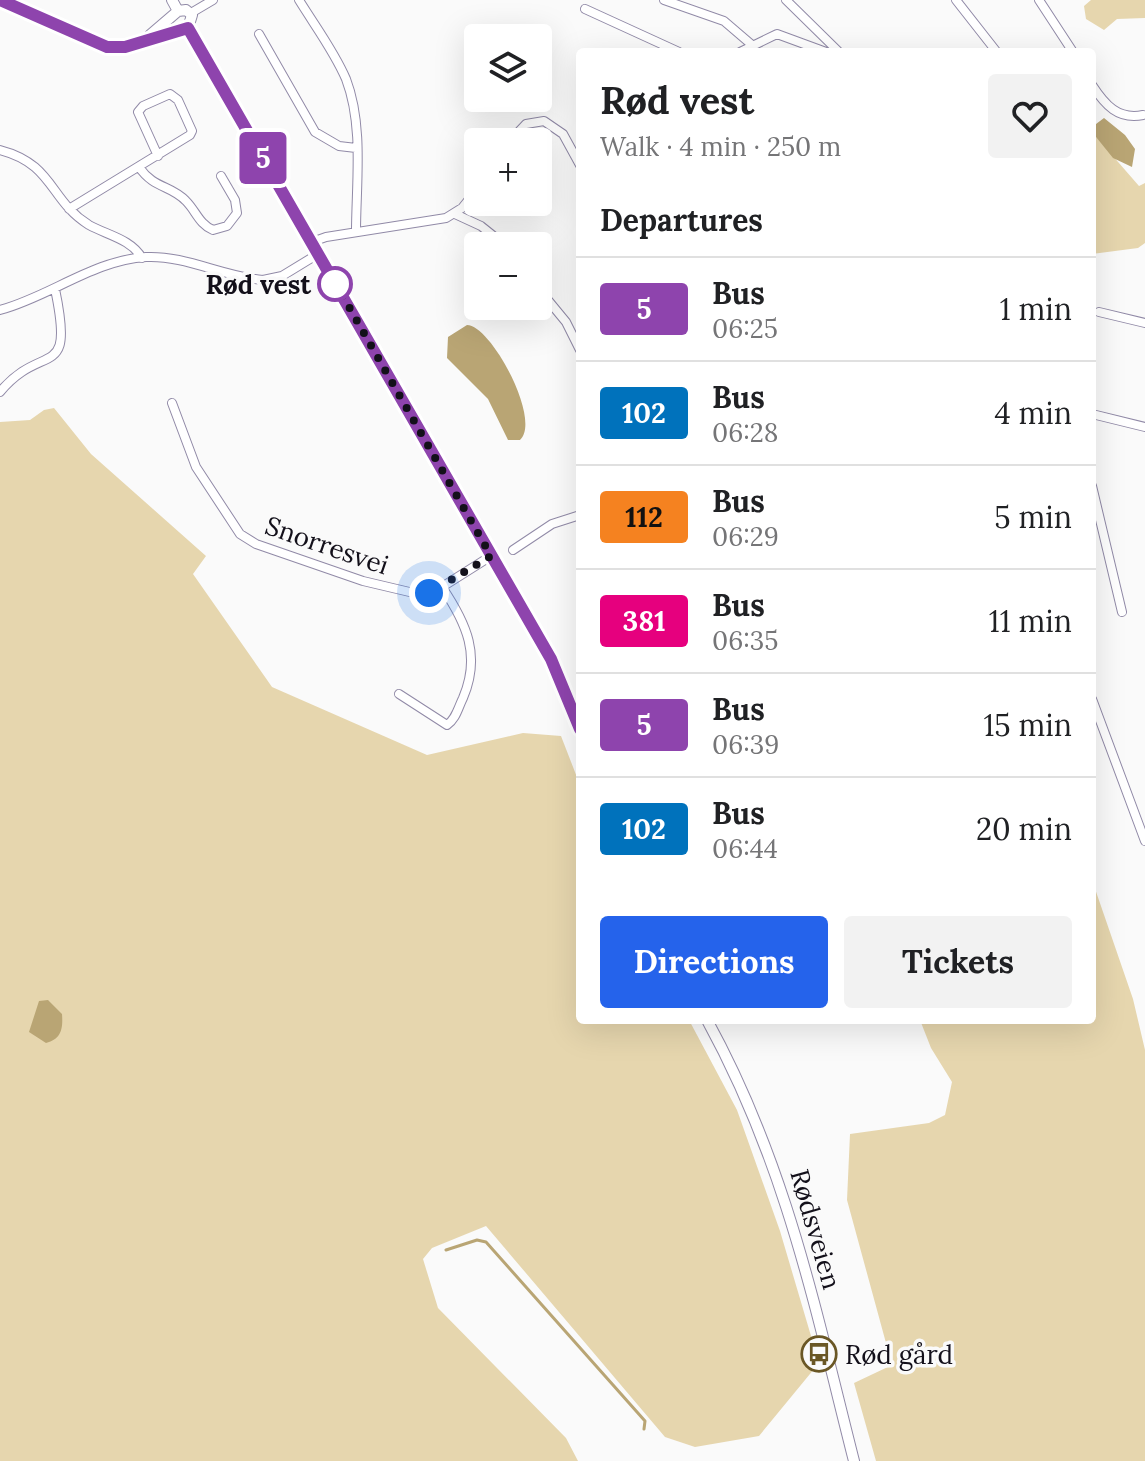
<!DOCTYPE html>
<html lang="en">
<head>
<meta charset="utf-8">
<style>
  :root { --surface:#fff; --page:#f2f2f2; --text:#202124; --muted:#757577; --line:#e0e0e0; --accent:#2563eb }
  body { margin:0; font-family:Lora,serif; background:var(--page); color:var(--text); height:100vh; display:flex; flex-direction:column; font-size:30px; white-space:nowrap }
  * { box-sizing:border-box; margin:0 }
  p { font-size:26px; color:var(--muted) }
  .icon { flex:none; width:44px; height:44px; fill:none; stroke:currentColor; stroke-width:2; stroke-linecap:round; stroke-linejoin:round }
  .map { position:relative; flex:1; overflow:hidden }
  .details { position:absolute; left:576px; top:48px; width:520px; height:976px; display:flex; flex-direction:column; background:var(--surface); border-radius:8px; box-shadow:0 8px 32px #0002 }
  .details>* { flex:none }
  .badge { padding:0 16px; border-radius:6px; font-size:28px; line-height:52px }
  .buttons { position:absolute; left:464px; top:24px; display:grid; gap:16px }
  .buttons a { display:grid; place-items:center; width:88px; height:88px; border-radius:8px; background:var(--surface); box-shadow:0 8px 32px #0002; font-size:40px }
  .you { position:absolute; width:40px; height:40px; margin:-20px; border:6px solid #fff; border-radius:50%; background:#1a73e8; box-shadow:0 0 0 12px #1a73e833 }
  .map>.badge { position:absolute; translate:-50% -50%; box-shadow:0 0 0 4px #fff }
  h2 { padding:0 24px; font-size:30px; line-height:72px }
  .round { display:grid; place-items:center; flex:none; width:84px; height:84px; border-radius:8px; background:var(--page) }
  .headline { display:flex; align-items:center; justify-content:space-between; height:136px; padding:0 24px }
  h1 { font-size:38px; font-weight:800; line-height:60px }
  .action { display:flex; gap:16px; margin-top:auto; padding:16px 24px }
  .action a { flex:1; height:92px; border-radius:8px; background:var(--accent); color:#fff; font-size:32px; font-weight:800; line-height:92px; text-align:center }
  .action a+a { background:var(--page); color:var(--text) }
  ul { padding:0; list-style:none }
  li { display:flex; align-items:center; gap:24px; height:104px; padding:0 24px; border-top:2px solid var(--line) }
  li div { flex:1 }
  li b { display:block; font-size:30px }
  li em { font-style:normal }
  li .badge { min-width:88px; font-weight:700; text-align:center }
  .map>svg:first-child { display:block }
  .green { fill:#e6d6ae }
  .water { fill:#b9a574 }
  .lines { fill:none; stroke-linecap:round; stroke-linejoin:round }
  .stream { stroke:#b9a574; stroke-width:3 }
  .minor-casing { stroke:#918aa7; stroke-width:10 }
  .tertiary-casing { stroke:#918aa7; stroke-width:12 }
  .minor { stroke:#fff; stroke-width:8 }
  .tertiary { stroke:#fff; stroke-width:10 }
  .line-casing { stroke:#fff; stroke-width:18 }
  .line { stroke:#8e44ad; stroke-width:12 }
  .walk { stroke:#13101a; stroke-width:8; stroke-dasharray:0 14.4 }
  .stop-dot { fill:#fff; stroke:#8e44ad; stroke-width:4 }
  .labels { text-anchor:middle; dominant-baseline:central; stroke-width:7; stroke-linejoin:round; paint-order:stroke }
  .stop-label { font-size:26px; font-weight:bold; fill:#13101a; stroke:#fafafa; text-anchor:end }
  .street-label { font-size:26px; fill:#13101a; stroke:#fafafa }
  .poi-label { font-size:26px; fill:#13101a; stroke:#fafafa; text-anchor:start }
</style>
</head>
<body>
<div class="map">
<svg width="1145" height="1461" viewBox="0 0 1145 1461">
  <rect width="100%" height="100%" fill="#fafafa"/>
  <path class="green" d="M1091 0H1145V18L1117 19 1104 30 1086 19 1084 6Z
    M1092 132 1139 186 1145 183V243L1138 248 1092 254Z
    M54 408 91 454 206 556 193 574 272 687 427 755 523 733 561 736 580 785V1020H689L737 1110 780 1231 819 1363 759 1436 695 1447 665 1437 486 1226 432 1248 423 1259 438 1308 566 1438 578 1461H0V422L30 420 44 410Z
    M1092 880 1133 999 1145 1050V1461H876L854 1383 892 1365 847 1200 850 1134 929 1123 945 1115 952 1082 931 1048 920 1020H1092Z"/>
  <path class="water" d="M1104 118 1125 135 1135 149 1132 167 1113 158 1092 132V127Z
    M467 325C491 325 542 420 520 440H508L488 399 447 358 448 337Z
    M48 1000 62 1014C63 1028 62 1039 46 1043L29 1032 39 1001Z"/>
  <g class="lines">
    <path class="stream" d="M446 1250 477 1240 486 1242 645 1421 644 1429"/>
    <defs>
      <path id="minor" d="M299 0C315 26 334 51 346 79 364 126 356 184 356 232
        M664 0 724 21 752 45
        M786 0 839 52
        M956 0 996 51
        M1039 0 1073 52
        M585 9 679 52
        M191 13 213 0
        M259 34 315 132 339 146 356 148
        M740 52 777 34 826 52
        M1092 85C1105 105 1118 120 1143 115
        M509 142 526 124 544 121 563 134 580 165
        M0 150C54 164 49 200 89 225 107 235 131 239 142 258
        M139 167C154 189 171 185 186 201 196 211 199 224 213 230L227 226 237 213 235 200 221 176
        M69 209 190 135 192 131 178 100 170 94 143 106 138 112 158 156
        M455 214 481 226 506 246
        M312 242 326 237 446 218 462 208 478 188
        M538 288 566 322 580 350
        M0 310C49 297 94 260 146 257 185 255 224 277 263 280L282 276 318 254
        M1099 312 1145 323
        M0 392C43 340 75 384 55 289
        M172 403 196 467 240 534 256 544 363 581 418 594 442 587 491 556
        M1092 414 1145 427
        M1092 486 1122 612
        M513 550 552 524 580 515
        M399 694 447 725C456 719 458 708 463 698 481 656 467 624 442 587
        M1092 699 1145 841"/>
      <path id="tertiary" d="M0 0 107 47H125L188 28
        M172 0 178 11
        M178 11 186 10 192 15 188 28
        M188 28 551 659 580 729
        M150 35 178 11
        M707 1020C786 1164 814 1304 854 1461"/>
    </defs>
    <use href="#minor" class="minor-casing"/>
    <use href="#tertiary" class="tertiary-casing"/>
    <use href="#minor" class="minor"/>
    <use href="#tertiary" class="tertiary"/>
  </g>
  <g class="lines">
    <defs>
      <path id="line" d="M0 0 107 47H125L188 28 551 659 580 729"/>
    </defs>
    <use href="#line" class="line-casing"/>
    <use href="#line" class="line"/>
    <path class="walk" d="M335 284 332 277 491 556 429 593"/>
  </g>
  <defs>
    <symbol id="bus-ring" viewBox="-11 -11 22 22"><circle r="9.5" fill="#fafafa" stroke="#6a5725" stroke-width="1.5"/><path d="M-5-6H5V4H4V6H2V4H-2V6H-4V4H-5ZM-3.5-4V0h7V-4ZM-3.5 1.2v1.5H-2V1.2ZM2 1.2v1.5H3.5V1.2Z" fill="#6a5725"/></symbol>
  </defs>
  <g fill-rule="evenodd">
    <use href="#bus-ring" x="799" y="1334" width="40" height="40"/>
  </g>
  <circle class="stop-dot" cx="335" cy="284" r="16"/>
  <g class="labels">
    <g class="stop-label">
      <text x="311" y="284">Rød vest</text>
    </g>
    <g class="street-label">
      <text transform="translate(327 545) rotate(19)">Snorresvei</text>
      <text transform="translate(816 1229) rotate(74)">Rødsveien</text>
    </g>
    <g class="poi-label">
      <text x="845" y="1354">Rød gård</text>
    </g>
  </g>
</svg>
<div class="buttons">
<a><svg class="icon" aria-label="layers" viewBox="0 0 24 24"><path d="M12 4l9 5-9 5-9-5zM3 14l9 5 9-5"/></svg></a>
<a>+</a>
<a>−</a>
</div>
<div class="you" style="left:429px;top:593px"></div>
<b class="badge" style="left:263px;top:158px;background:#8e44ad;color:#fff">5</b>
<section class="details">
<div class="headline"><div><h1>Rød vest</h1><p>Walk · 4 min · 250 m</p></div><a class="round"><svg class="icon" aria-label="heart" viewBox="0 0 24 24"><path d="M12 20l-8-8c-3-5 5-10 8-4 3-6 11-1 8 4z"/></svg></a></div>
<h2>Departures</h2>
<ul>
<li><span class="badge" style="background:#8e44ad;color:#fff">5</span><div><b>Bus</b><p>06:25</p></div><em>1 min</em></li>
<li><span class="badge" style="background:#0072bc;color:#fff">102</span><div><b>Bus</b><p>06:28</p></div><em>4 min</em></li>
<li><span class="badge" style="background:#f58220;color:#111">112</span><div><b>Bus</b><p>06:29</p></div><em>5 min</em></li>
<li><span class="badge" style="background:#e6007e;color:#fff">381</span><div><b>Bus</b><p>06:35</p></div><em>11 min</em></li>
<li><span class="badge" style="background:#8e44ad;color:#fff">5</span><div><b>Bus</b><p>06:39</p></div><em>15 min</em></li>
<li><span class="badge" style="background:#0072bc;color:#fff">102</span><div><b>Bus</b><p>06:44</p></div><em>20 min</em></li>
</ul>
<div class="action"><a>Directions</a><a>Tickets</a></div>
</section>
</div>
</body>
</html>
